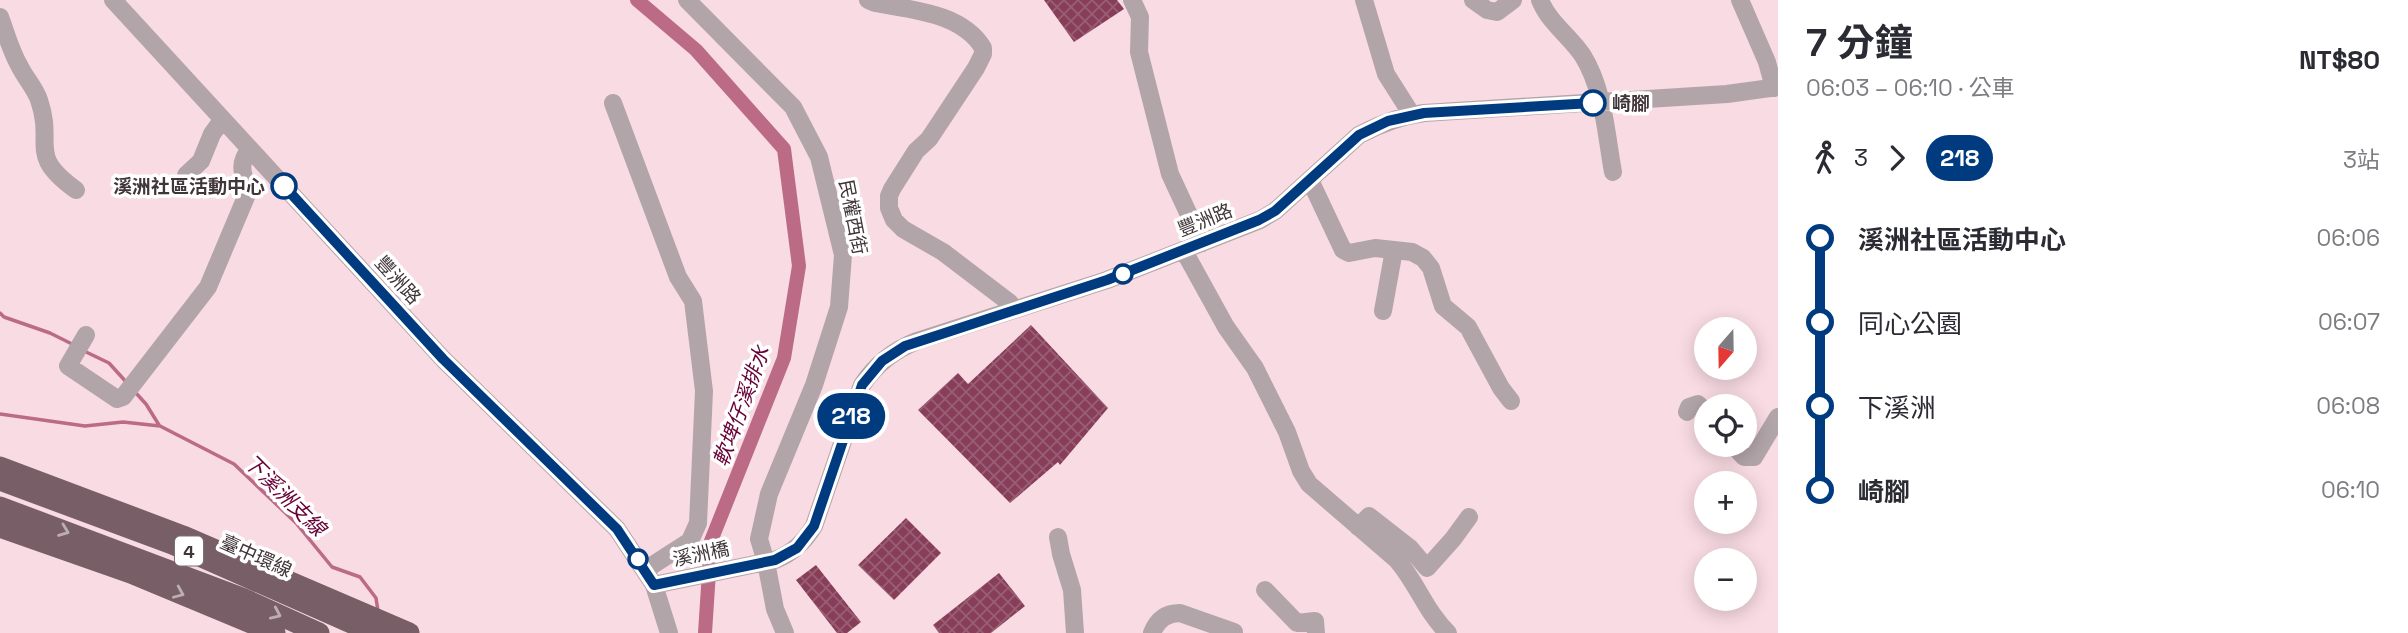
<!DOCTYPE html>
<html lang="zh-TW">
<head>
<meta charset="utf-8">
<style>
  :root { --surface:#fff; --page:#f2f2f3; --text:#2b2b33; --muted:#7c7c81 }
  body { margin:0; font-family:"Space Grotesk","Noto Sans TC",sans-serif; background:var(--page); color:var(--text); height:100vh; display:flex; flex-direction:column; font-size:26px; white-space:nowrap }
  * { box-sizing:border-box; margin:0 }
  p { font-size:23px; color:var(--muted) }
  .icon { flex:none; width:38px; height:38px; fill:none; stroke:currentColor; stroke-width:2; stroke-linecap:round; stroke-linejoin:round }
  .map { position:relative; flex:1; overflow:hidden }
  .sheet { display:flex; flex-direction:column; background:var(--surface); width:630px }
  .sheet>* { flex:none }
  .badge { padding:0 14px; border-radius:23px; font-size:24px; line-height:46px }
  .needle { width:46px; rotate:200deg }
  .tools { position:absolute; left:1694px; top:317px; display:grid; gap:14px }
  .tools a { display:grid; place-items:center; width:63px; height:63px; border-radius:50%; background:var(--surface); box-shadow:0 4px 18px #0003; font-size:35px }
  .map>.badge { position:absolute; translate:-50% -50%; box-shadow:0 0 0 4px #fff }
  .legs { display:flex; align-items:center; gap:10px; height:77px; padding:0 28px; font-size:23px }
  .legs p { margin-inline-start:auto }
  .overview { display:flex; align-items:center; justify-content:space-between; height:119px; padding:0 28px }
  h1 { font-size:38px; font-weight:700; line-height:52px }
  ul { padding:0 28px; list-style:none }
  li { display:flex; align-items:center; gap:24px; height:84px; font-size:26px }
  li i { display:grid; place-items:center; width:10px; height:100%; margin:0 9px; background:currentColor }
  li i::after { content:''; width:18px; height:18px; margin:-9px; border:5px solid; border-radius:50%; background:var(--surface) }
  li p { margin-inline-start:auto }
  li:first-child i { background:linear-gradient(#0000 50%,currentColor 0) }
  li:last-child i { background:linear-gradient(currentColor 50%,#0000 0) }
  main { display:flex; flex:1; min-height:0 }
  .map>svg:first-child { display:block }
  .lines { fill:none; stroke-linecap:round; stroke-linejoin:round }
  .stream { stroke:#bb6b86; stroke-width:3.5 }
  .canal { stroke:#bb6b86; stroke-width:14 }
  .building { fill:url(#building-cross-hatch) }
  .minor { stroke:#b2a5a9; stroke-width:18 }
  .highway { stroke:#785e66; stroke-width:21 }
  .highway-bridge { stroke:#785e66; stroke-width:21 }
  .oneway { stroke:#bcaeb2 }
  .line-1-casing { stroke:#fff; stroke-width:16 }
  .line-1 { stroke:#003b80; stroke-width:10 }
  .stop-1-dot { fill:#fff; stroke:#003b80; stroke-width:3.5 }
  .labels { text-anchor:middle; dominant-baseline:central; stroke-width:7; stroke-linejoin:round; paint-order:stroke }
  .shield { fill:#fff; stroke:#797274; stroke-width:2 }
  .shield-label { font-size:18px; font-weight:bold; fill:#403538 }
  .stop-label { font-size:19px; font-weight:bold; fill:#403538; stroke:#fff; text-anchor:start }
  .street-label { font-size:19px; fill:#403538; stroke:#fff }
  .water-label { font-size:21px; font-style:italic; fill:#680035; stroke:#fff }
</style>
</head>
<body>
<main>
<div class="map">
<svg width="1778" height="633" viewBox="0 0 1778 633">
  <defs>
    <pattern id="building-cross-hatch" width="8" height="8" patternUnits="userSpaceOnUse" patternTransform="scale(1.75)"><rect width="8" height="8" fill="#883e59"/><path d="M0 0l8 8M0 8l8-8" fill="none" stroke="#985f74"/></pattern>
  </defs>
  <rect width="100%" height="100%" fill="#f9dbe3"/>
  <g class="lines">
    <path class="stream" d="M0 313 4 317 50 333 74 345
      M84 351 109 363 128 384
      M135 392 146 404 159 425
      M0 414 85 426 123 422 160 426 234 464 296 523 332 567 360 577 376 598 378 611"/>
    <path class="canal" d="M637 0 696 50 784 149 799 266 784 358 711 541 705 633"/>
  </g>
  <path class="building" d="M1044 0H1117L1124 9 1074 42Z
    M1031 325 1108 408 1060 465 1058 462 1010 503 918 410 958 373 968 384Z
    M906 518 941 553 894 600 858 565Z
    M816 565 861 622 847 633H837L796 580Z
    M999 573 1025 606 991 633H939L933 625Z"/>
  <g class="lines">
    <path class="minor" d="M113 0 443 359 617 529 654 585 669 633
      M687 0 793 107 819 157 843 255 839 307 814 385 769 494 759 539 766 562 775 609 785 633
      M868 0 875 3C912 10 962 13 983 48V54L976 68 929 139 916 151 892 189 889 196V208L894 220 903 229 943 252 1010 303 1012 310
      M1132 0 1140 17 1139 52 1170 174 1202 243
      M1364 0 1386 74 1412 115
      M1473 0 1487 10 1497 12 1513 0
      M1540 0C1549 23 1570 36 1583 56 1604 90 1606 134 1613 172
      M1740 0 1767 62 1774 88
      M0 17C6 33 11 52 20 67 26 79 35 88 39 100 55 146 26 154 76 190
      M613 103 678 277 693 301 704 391 698 523 690 541 645 570
      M186 175 201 161 212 134 222 120
      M1310 180 1343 250 1349 253 1375 248 1394 250 1412 252 1423 258 1431 268 1443 306 1468 327 1501 388 1511 401
      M1184 251 1226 327 1255 368 1287 432 1301 471 1309 484 1397 560C1417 583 1426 612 1448 633
      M1383 311 1394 250
      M86 335 68 366 117 399 123 397 208 287 248 192C244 175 237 166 249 150
      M1687 412 1689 407 1698 404 1706 412
      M1732 444 1744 457H1754L1778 417
      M1358 527 1369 516 1410 548 1427 568 1453 539 1469 517
      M1058 537 1061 554 1072 590 1075 633
      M654 585 775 560C793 553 804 542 814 526L862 385C876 364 894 350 917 341L1107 280 1260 220 1275 211 1359 135C1380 124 1401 116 1424 113L1727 94 1778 87
      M1265 590 1297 623 1315 621 1316 633
      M1152 633C1157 620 1166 613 1180 613L1234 632"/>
    <path class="highway" d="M0 480 172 544 374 633
      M0 507 242 598 319 633
      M0 527 131 573 275 633"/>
    <path class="highway-bridge" d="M0 467 183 536 409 633"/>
  </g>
  <defs><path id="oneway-chevron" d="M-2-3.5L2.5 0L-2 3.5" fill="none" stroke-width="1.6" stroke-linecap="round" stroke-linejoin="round" transform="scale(1.75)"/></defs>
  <g class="oneway">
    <use href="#oneway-chevron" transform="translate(64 531) rotate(21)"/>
    <use href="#oneway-chevron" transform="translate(179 593) rotate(23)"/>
    <use href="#oneway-chevron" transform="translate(276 614) rotate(24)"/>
  </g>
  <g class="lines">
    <defs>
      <path id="line-1" d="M284 186 443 359 617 529 654 585 775 560 797 548 814 526 862 385 882 361 905 346 1107 280 1259 220 1275 211 1359 135 1388 121 1424 113 1593 103"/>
    </defs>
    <use href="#line-1" class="line-1-casing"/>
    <use href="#line-1" class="line-1"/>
  </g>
  <g class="stop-1-dot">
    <circle cx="1593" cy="103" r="12"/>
    <circle cx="284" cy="186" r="12"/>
    <circle cx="1123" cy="274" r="9"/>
    <circle cx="638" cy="559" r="9"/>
  </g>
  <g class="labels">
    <rect class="shield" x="175" y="536.5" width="28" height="29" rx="5"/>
    <g class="shield-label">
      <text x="189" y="551">4</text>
    </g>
    <g class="stop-label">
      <text x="1612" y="103">崎腳</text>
      <text x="265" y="186" text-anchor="end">溪洲社區活動中心</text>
    </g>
    <g class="street-label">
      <text transform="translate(853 217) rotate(79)">民權西街</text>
      <text transform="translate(1205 220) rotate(-22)">豐洲路</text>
      <text transform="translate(398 280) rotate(48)">豐洲路</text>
      <text transform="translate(701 554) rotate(-12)">溪洲橋</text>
      <text transform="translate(256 556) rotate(24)">臺中環線</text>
    </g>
    <g class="water-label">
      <text transform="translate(741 406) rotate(-70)">軟埤仔溪排水</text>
      <text transform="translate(285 495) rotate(45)">下溪洲支線</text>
    </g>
  </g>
</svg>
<div class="tools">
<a><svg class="needle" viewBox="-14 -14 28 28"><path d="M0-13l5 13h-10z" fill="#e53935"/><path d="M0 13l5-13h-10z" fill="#7c7c81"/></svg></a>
<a><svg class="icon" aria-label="locate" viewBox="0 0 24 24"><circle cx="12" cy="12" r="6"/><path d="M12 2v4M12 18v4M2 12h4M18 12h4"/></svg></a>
<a>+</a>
<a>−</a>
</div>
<b class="badge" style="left:851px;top:416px;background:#003b80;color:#fff">218</b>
</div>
<section class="sheet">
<div class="overview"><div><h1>7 分鐘</h1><p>06:03 – 06:10 · 公車</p></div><b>NT$80</b></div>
<div class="legs"><svg class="icon" aria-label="walk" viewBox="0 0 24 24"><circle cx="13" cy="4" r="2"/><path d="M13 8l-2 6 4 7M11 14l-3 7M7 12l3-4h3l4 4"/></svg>3<svg class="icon" aria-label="forward" viewBox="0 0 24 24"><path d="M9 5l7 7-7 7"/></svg><b class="badge" style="background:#003b80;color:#fff">218</b><p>3站</p></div>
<ul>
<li><i style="color:#003b80"></i><b>溪洲社區活動中心</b><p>06:06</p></li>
<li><i style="color:#003b80"></i><span>同心公園</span><p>06:07</p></li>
<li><i style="color:#003b80"></i><span>下溪洲</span><p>06:08</p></li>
<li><i style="color:#003b80"></i><b>崎腳</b><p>06:10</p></li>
</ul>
</section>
</main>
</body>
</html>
